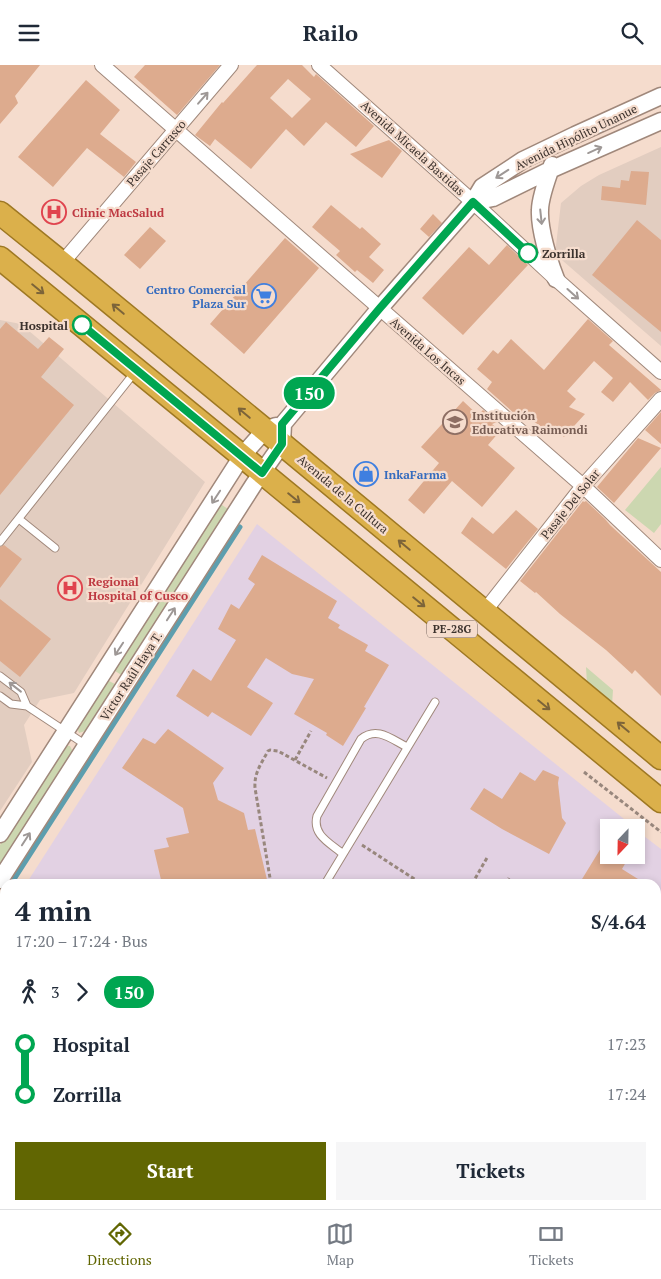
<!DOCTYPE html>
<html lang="en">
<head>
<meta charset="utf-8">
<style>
  :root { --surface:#fff; --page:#f6f6f7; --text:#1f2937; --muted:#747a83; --line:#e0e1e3; --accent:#616602 }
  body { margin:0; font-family:"PT Serif",serif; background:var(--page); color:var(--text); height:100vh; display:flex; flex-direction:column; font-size:19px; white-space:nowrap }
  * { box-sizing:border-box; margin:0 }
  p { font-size:16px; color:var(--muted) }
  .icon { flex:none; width:28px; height:28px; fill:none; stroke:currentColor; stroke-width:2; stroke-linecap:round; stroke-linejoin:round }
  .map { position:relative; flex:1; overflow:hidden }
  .side { position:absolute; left:0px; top:814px; width:661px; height:331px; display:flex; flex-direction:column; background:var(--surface); border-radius:15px 15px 0 0; box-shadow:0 2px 8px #0003 }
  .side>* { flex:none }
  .badge { padding:0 10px; border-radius:16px; font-size:18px; line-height:32px }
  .needle { width:32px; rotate:202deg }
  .controls { position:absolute; left:600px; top:754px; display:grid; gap:10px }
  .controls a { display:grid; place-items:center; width:45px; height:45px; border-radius:0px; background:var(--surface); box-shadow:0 2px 8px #0003; font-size:25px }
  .map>.badge { position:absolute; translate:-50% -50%; box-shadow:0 0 0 2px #fff }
  .legs { display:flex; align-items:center; gap:8px; height:55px; padding:0 15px; font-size:16px }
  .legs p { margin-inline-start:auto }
  .headline { display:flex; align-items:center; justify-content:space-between; height:85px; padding:0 15px }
  h1 { font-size:28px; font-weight:600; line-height:38px }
  .action { display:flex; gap:10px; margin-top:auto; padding:10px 15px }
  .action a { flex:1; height:58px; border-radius:0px; background:var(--accent); color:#fff; font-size:20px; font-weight:600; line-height:58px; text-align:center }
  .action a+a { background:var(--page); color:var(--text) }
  ul { padding:0 15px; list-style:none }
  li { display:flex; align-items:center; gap:18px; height:50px; font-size:19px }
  li i { display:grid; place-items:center; width:8px; height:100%; margin:0 6px; background:currentColor }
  li i::after { content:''; width:12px; height:12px; margin:-6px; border:4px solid; border-radius:50%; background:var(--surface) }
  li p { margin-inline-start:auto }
  li:first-child i { background:linear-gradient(#0000 50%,currentColor 0) }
  li:last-child i { background:linear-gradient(currentColor 50%,#0000 0) }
  header { display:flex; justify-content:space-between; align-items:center; height:65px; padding:0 15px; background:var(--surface); font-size:22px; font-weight:600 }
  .tab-bar { display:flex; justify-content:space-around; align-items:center; height:70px; border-top:1px solid var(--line); background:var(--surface); font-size:14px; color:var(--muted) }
  .tab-bar a { display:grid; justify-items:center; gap:2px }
  .tab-bar .active { color:var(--accent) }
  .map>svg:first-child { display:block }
  .education { fill:#e2d1e3 }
  .medical { fill:#e2cdc0 }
  .green { fill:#ccd7b0 }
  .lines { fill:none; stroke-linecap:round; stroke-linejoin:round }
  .stream { stroke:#5d9eae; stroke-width:5 }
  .building { fill:#ddab8e; fill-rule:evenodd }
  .service-casing { stroke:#a0887b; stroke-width:9 }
  .minor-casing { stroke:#a0887b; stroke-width:16 }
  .tertiary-casing { stroke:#a0887b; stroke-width:19 }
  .trunk-casing { stroke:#9e7823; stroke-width:25 }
  .path { stroke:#98877d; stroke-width:3; stroke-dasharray:4 2.5; stroke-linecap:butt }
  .service { stroke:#fff; stroke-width:7 }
  .minor { stroke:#fff; stroke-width:14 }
  .tertiary { stroke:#fff; stroke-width:16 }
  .trunk { stroke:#dbb04b; stroke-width:22 }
  .oneway { stroke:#9e9896 }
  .oneway2 { stroke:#7c6439 }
  .line-1-casing { stroke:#fff; stroke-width:11 }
  .line-1 { stroke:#00a651; stroke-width:8 }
  .stop-1-dot { fill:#fff; stroke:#00a651; stroke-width:2.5 }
  .labels { text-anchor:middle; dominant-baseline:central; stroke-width:4.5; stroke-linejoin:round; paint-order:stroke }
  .shield { fill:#f5dccd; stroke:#74655d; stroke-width:1 }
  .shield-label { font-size:11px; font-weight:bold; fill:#3c322d }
  .street-label { font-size:12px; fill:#3c322d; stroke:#f5dccd }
  .health-label { font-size:12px; font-weight:bold; fill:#be3a42; stroke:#f5dccd; text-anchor:start }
  .stop-label { font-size:12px; font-weight:bold; fill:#3c322d; stroke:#f5dccd; text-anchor:start }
  .shop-label { font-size:12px; font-weight:bold; fill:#366cbe; stroke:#f5dccd; text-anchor:end }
  .education-label { font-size:12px; font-weight:bold; fill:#785e54; stroke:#f5dccd; text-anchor:start }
</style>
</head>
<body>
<header><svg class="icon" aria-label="menu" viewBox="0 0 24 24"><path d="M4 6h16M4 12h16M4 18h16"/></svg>Railo<svg class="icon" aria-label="search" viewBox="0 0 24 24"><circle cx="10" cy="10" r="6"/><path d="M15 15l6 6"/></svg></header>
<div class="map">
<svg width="661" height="1144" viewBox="0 0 661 1144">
  <rect width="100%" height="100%" fill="#f5dccd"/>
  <path class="education" d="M257 459 634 762H609V790H636V765L661 784V1144H0V860L5 852V1140H656V819H26Z"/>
  <path class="medical" d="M661 82V281L555 189 561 138 581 121 599 110Z
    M0 255 21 259 205 417 74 628 40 635 24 660 32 697 0 746Z"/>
  <path class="green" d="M661 402V459L654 468 625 445Z
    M219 438 228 444 123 611 112 604Z
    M586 602 613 625 612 640 587 619Z
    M105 614 117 620 88 665 79 668 76 658Z
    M63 680 70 681 73 687 0 802V780Z"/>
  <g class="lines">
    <path class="stream" d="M11 819 240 462
      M0 836 5 828"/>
  </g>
  <path class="building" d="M0 0H40L15 31 18 38 0 59Z
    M145 0H220L177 50 134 12Z
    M257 0H302L314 12 316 9 374 61 356 82 326 57 304 81 286 64 251 104 215 74 210 81 195 70 222 37 223 38ZM288 14 311 34 292 53 270 33Z
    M86 15 120 45 100 69 136 97 124 112 87 83 53 122 18 92Z
    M389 75 402 86 382 113 350 89Z
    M631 106 649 107 646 140 601 135 602 121 620 123 621 115 629 116Z
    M331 140 360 164 362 162 381 179 369 192 384 205 373 218 357 205 355 207 336 190 340 186 312 162Z
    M433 149 442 158 429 172 420 164Z
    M637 155 661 175V267L592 210Z
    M150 162 166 176 140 204 124 190Z
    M285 173 319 203 244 289 210 259Z
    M507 180 528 200 463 270 422 233 469 182 489 200Z
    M588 254 613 276 609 280 661 325 655 328 648 335 630 317 613 337 601 327 613 313 594 296 567 326 576 334 569 342 585 349 564 372 552 361 547 366 522 348 516 350 487 324 492 317 477 304 493 285 498 289 511 274 544 305Z
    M6 257 38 284 49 272 64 284 41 312 74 340 0 430V264Z
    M463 336 478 350 483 345 497 357 492 359 500 366 488 380 515 403 482 442 452 416 424 449 408 435 439 398 421 382Z
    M661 347V379L645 365Z
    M638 373 661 383 614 438 597 422Z
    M583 436 584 437 586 436 605 454 610 460 661 507V631L635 605 632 609 606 585 560 549 536 527 535 528 520 516Z
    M516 445 538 464 506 504 461 468 472 452 493 469Z
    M4 480 22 494 0 523V482Z
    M262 490 337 536 328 553 340 560 338 563 368 580 365 586 389 600 364 642 366 643 343 681 326 670 327 668 294 649 314 614 292 609 266 593 247 622 273 638 251 671 212 647 208 652 176 631 193 604 211 616 236 575 218 564 231 539 239 544 255 519 248 514Z
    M0 534 51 574 20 612 0 596Z
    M168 664 224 703 213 718 218 735 244 748 248 765 255 764 268 819H162L154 785 169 782 166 773 189 768 183 743 122 703 143 673 155 679Z
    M543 705 559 712 558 718 562 753 566 758 549 789 502 764 470 744 484 723 502 734 520 707 535 716Z
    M609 770V790H630L622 804 646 819H579Z"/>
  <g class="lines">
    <defs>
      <path id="service" d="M19 454 55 483
        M0 477 135 307
        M0 611 21 627 27 641 11 639 0 631
        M27 641 86 680
        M343 789C330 778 312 770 317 751L361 674C377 661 391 674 407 682
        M325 819 435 637
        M656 1132 661 1135
        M87 1140 94 1144
        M43 1144 75 1140
        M588 1144 591 1140"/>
      <path id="minor" d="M102 0 583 421 661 495
        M319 0 473 137 556 214 661 307
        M62 198 231 0
        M484 547 583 421 661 334"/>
      <path id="tertiary" d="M552 100C548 111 540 135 540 145 539 164 549 196 556 214
        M473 137 493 133 550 105 661 56
        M283 359 380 243 473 137 482 122 523 95 575 70 661 31
        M0 769 242 391 265 365 276 361
        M0 815 254 419 282 379 283 359"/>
      <path id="trunk" d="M0 148 62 198 282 379 661 693
        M0 193 242 391 661 736"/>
    </defs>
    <use href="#service" class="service-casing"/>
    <use href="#minor" class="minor-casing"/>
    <use href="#tertiary" class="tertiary-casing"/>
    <use href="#trunk" class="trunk-casing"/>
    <path class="path" d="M295 695 311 666
      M584 707 661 767
      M362 780 422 819
      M271 819 255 723C254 708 261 699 268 686L270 685 278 686 327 713
      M472 819 488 791
      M505 819 509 813
      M0 920 5 923
      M656 959 661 962
      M656 1077 661 1071
      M109 1140 116 1144
      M357 1140 363 1144
      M462 1140 466 1144
      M632 1140 638 1144
      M408 1144 410 1140
      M569 1144 571 1140
      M611 1144 616 1140H622"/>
    <use href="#service" class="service"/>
    <use href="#minor" class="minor"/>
    <use href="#tertiary" class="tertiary"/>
    <use href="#trunk" class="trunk"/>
  </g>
  <defs><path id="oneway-shaft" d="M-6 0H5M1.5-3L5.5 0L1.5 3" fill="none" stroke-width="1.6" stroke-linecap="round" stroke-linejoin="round" transform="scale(1.25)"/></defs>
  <g class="oneway">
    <use href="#oneway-shaft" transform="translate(203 33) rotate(-49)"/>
    <use href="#oneway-shaft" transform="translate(595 85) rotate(-24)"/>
    <use href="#oneway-shaft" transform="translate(502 109) rotate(147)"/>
    <use href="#oneway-shaft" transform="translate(541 152) rotate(84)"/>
    <use href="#oneway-shaft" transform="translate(573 229) rotate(42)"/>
    <use href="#oneway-shaft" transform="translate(216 432) rotate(123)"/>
    <use href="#oneway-shaft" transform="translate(171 549) rotate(-57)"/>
    <use href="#oneway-shaft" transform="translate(119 584) rotate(123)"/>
    <use href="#oneway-shaft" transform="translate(15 622) rotate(-142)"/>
    <use href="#oneway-shaft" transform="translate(26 774) rotate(-57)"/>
  </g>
  <g class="oneway2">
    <use href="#oneway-shaft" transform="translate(38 224) rotate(39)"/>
    <use href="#oneway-shaft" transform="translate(118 244) rotate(-140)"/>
    <use href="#oneway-shaft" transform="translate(244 348) rotate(-140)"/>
    <use href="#oneway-shaft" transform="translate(294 433) rotate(39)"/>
    <use href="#oneway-shaft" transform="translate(404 480) rotate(-140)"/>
    <use href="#oneway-shaft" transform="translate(419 537) rotate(39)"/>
    <use href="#oneway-shaft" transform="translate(544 640) rotate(39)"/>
    <use href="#oneway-shaft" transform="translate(623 662) rotate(-140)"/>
  </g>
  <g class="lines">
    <defs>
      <path id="line-1" d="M82 260 262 408 282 379V359L380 243 473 137 528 188"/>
    </defs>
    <use href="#line-1" class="line-1-casing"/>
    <use href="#line-1" class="line-1"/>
  </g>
  <defs>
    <symbol id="hospital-ring" viewBox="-11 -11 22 22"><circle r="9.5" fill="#f5dccd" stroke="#e0444e" stroke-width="1.5"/><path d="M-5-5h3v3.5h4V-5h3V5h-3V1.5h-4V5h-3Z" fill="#e0444e"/></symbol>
    <symbol id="supermarket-ring" viewBox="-11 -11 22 22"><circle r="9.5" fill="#f5dccd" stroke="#3f7fe0" stroke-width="1.5"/><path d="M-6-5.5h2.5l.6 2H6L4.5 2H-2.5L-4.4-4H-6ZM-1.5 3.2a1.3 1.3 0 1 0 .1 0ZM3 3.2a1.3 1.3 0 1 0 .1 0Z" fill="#3f7fe0"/></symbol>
    <symbol id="school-ring" viewBox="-11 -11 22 22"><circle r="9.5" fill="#f5dccd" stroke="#8d6e63" stroke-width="1.5"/><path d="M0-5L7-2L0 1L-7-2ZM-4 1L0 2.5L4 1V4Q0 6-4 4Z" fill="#8d6e63"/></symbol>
    <symbol id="shop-ring" viewBox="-11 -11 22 22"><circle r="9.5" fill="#f5dccd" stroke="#3f7fe0" stroke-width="1.5"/><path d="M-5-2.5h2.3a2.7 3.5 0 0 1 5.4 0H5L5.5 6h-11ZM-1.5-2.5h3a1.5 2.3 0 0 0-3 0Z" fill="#3f7fe0"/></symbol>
  </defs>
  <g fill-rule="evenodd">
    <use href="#hospital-ring" x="40" y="133" width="28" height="28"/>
    <use href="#supermarket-ring" x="250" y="217" width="28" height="28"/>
    <use href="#school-ring" x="441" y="343" width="28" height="28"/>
    <use href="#shop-ring" x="352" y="395" width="28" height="28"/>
    <use href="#hospital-ring" x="56" y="509" width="28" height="28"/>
  </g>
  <g class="stop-1-dot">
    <circle cx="528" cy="188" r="9"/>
    <circle cx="82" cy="260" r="9"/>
  </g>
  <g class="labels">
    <rect class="shield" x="427" y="555.5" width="50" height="17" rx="4"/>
    <g class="shield-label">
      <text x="452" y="564">PE-28G</text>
    </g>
    <g class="street-label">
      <text transform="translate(576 72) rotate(-26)">Avenida Hipólito Unanue</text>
      <text transform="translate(413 83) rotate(42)">Avenida Micaela Bastidas</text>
      <text transform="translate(156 88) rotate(-49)">Pasaje Carrasco</text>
      <text transform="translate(428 286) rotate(41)">Avenida Los Incas</text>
      <text transform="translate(343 429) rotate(40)">Avenida de la Cultura</text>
      <text transform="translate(570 439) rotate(-51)">Pasaje Del Solar</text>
      <text transform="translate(131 611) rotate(-57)">Victor Raúl Haya T.</text>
    </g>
    <g class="health-label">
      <text x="72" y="147">Clinic MacSalud</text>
      <text x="88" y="516">Regional<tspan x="88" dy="14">Hospital of Cusco</tspan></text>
    </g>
    <g class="stop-label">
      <text x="542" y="188">Zorrilla</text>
      <text x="68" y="260" text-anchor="end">Hospital</text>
    </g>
    <g class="shop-label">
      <text x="246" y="224">Centro Comercial<tspan x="246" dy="14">Plaza Sur</tspan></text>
      <text x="384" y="409" text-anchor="start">InkaFarma</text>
    </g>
    <g class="education-label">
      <text x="472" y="350">Institución<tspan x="472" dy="14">Educativa Raimondi</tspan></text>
    </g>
  </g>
</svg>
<div class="controls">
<a><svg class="needle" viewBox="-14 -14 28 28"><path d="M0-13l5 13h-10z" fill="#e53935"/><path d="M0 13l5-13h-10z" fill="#747a83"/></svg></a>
</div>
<b class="badge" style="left:309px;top:328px;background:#00a651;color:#fff">150</b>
<section class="side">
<div class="headline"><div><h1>4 min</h1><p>17:20 – 17:24 · Bus</p></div><b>S/4.64</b></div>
<div class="legs"><svg class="icon" aria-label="walk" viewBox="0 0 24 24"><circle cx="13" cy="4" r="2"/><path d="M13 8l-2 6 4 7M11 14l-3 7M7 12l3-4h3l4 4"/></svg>3<svg class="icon" aria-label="forward" viewBox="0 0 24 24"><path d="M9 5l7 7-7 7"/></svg><b class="badge" style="background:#00a651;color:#fff">150</b></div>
<ul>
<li><i style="color:#00a651"></i><b>Hospital</b><p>17:23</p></li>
<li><i style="color:#00a651"></i><b>Zorrilla</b><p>17:24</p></li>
</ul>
<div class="action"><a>Start</a><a>Tickets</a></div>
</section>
</div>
<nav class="tab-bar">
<a class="active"><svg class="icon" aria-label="directions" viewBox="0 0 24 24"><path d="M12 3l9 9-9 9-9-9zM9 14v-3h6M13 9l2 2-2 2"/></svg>Directions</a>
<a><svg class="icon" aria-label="map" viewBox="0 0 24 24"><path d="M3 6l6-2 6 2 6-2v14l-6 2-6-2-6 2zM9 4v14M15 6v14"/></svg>Map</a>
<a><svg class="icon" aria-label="tickets" viewBox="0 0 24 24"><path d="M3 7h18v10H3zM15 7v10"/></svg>Tickets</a>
</nav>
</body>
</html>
